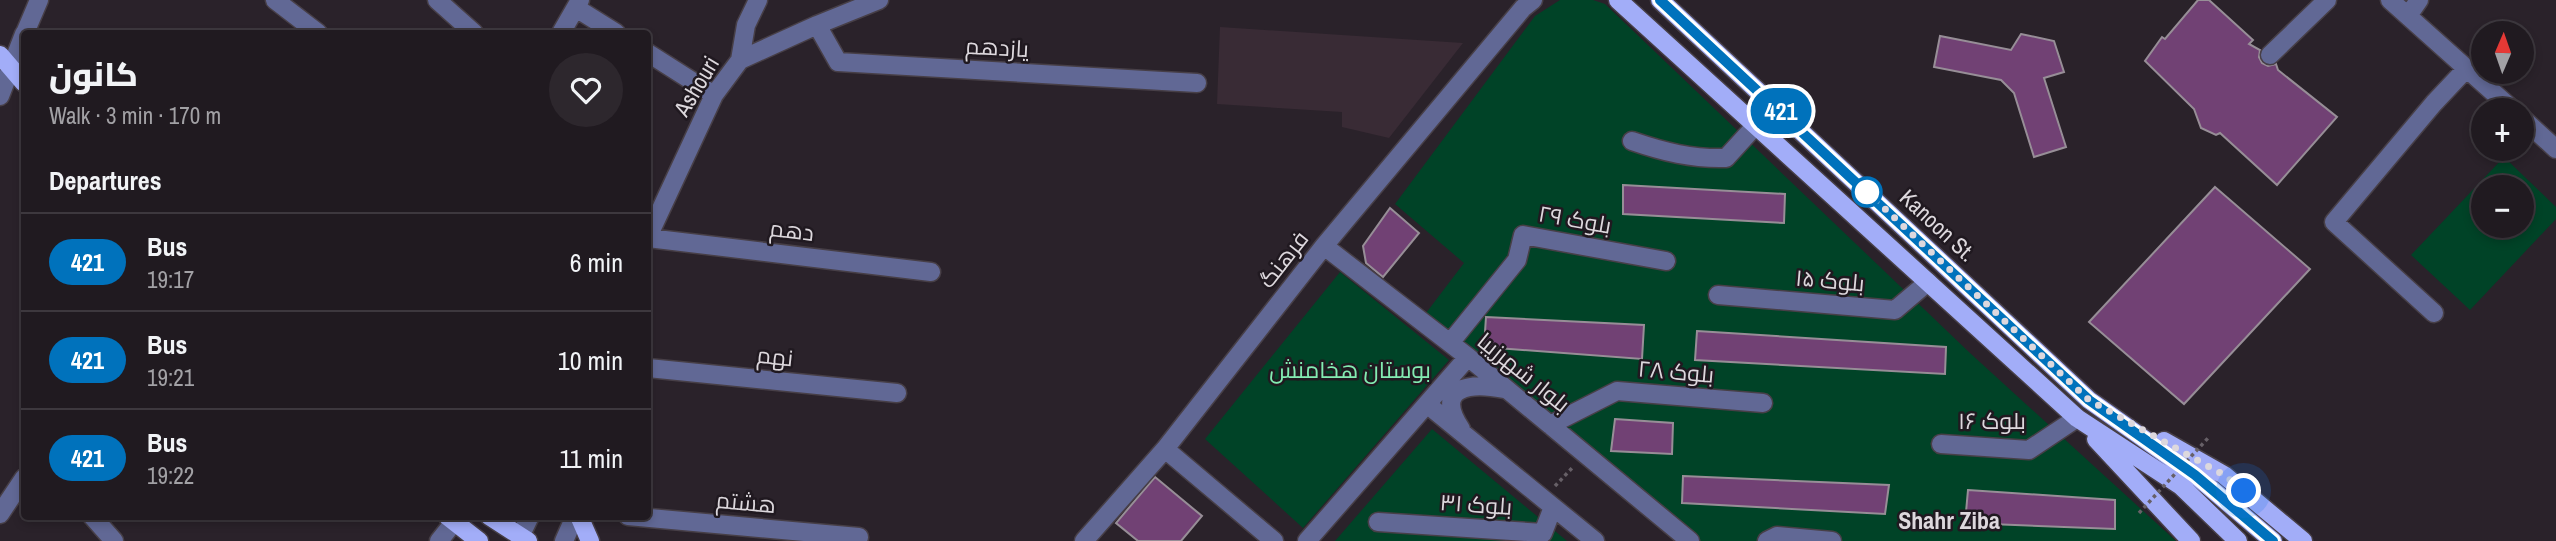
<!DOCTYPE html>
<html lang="en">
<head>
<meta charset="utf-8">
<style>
  :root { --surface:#201a20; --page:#2d272d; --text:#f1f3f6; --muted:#a2a1a5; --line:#3d383e }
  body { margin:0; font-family:"Archivo Narrow",Cairo,sans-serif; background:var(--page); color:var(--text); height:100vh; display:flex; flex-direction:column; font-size:26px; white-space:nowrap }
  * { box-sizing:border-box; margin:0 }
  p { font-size:23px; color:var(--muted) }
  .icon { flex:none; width:38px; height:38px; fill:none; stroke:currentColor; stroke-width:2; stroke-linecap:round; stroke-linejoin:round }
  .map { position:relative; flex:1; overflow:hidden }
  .sheet { position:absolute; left:21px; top:30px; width:630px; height:490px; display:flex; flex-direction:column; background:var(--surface); border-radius:7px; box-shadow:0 4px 10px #0003,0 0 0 2px var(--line) }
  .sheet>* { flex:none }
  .badge { padding:0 14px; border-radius:23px; font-size:24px; line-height:46px }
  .needle { width:46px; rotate:2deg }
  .controls { position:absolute; left:2471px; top:21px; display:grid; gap:14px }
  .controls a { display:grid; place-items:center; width:63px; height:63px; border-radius:50%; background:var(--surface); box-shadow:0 4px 10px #0003,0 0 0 2px var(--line); font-size:35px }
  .you { position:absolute; width:35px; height:35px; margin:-18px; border:5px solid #fff; border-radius:50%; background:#1a73e8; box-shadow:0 0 0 10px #1a73e833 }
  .map>.badge { position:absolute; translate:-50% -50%; box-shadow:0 0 0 4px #fff }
  h2 { padding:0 28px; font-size:26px; line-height:63px }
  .round { display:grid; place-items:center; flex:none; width:74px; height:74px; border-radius:37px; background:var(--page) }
  .head { display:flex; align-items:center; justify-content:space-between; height:119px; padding:0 28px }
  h1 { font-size:33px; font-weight:800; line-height:52px }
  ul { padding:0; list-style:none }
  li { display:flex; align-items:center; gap:21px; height:98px; padding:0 28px; border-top:2px solid var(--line) }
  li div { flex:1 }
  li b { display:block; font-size:26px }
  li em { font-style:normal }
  li .badge { min-width:77px; font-weight:700; text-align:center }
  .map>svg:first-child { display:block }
  .commercial { fill:#392b35 }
  .green { fill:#004327; fill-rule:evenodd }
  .building { fill:#714174; stroke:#978e97; stroke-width:2 }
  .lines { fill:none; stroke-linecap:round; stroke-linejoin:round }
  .minor-casing { stroke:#473f47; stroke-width:21 }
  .major-casing { stroke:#473f47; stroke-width:21 }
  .path { stroke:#676067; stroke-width:3.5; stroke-dasharray:3.5 3.5; stroke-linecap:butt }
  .minor { stroke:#616895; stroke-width:18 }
  .major { stroke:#a2adf8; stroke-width:18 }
  .path-bridge { stroke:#676067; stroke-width:3.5; stroke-dasharray:3.5 3.5; stroke-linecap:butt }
  .line-casing { stroke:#fff; stroke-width:16 }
  .line { stroke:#0072bc; stroke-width:10 }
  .walk { stroke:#ddd8dd; stroke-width:7; stroke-dasharray:0 12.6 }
  .stop-dot { fill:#fff; stroke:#0072bc; stroke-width:3.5 }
  .labels { text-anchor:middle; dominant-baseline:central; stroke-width:5; stroke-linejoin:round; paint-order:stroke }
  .street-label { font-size:23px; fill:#ddd8dd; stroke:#201920 }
  .park-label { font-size:23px; fill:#83ecb2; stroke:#201920 }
  .neighbourhood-label { font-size:24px; font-weight:bold; fill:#ddd8dd; stroke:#201920 }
</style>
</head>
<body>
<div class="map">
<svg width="2556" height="541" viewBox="0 0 2556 541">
  <rect width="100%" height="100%" fill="#2a222a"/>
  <path class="commercial" d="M1220 27 1463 43 1389 138 1342 127V112L1217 104Z"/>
  <path class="green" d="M1560 0H1593L1605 4 1970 353 2176 541H1695L1426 313 1464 263 1395 204 1535 16Z
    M2504 157 2556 207V219L2470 310 2411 255ZM2483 187H2522V226H2483Z
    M1340 272 1449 360 1303 528 1205 439Z
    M1432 429 1567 541H1335Z"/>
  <path class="building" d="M2198 0H2209L2253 40 2249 44 2260 50 2259 57 2262 63 2268 66 2276 64 2278 70 2337 117 2277 185 2220 133 2216 135 2201 128 2194 109 2145 61 2162 37 2165 39Z
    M2021 34 2054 41 2064 72 2044 78 2066 147 2034 157 2014 93 2001 80 1934 67 1940 36 2011 50Z
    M1623 185 1785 194 1784 223 1623 214Z
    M2215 187 2310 269 2184 404 2089 322Z
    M1390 208 1419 233 1383 277 1366 263 1363 246Z
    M1486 317 1644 325 1642 359 1484 347Z
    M1697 331 1946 347 1945 374 1695 360Z
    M1615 419 1673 423 1672 454 1611 451Z
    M1683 476 1889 485 1885 514 1682 503Z
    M1155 477 1202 516 1181 541H1138L1116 523Z
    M1968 490 2115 500V529L1965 523Z"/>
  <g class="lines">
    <defs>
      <path id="minor" d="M275 0 318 33
        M437 0 474 33
        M2390 0 2513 110
        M576 8 616 33
        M2408 16 2419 0
        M817 25 838 62 1197 83
        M25 33 39 0
        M561 33 580 0
        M648 53 714 95
        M2270 55 2327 0
        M740 60 746 25 758 0
        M0 96 24 34
        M2522 118 2556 149
        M1632 141C1664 152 1692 159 1726 158L1756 125
        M648 237 714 95 740 60 817 25 879 0
        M648 238 931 272
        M1324 246 1468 357 1690 541
        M1718 295 1895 310 1928 282
        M2434 313 2334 222 2434 103 2467 68
        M1450 343 1517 260 1523 235 1666 261
        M648 368 897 393
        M1428 405 1595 541
        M1550 425 1617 391 1763 403
        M1461 429C1433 387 1470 382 1504 389
        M1941 444 2029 450 2077 418
        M1165 449 1274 541
        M0 514 24 478
        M92 516 114 541
        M628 516 859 537
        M1378 522 1543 533 1553 507
        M439 541 454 522
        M520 541V537L530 516
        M564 541 575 516
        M1084 541 1165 449 1324 246 1523 8 1533 0
        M1307 541 1468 357
        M1767 541 1777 536 1832 541"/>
      <path id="major" d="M1618 0 2077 418 2181 486 2238 541
        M1660 0 2089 400 2195 475 2273 541
        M0 55 24 83
        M2096 439 2191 541
        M2164 441 2224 475 2303 541
        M447 516 479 541
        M489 516 528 541
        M579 516 590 541"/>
    </defs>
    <use href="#minor" class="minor-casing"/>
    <use href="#major" class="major-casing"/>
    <path class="path" d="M1555 486 1574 466"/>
    <use href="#minor" class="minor"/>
    <use href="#major" class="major"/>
    <path class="path-bridge" d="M2139 513 2209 437"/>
  </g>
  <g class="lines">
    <defs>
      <path id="line" d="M1660 0 2089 400 2195 475 2273 541"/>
    </defs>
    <use href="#line" class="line-casing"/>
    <use href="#line" class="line"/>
    <path class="walk" d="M1867 192 2089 400 2224 475 2244 491"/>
  </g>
  <circle class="stop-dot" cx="1867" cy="192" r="14"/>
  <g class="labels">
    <g class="street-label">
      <text transform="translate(997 47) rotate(3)">یازدهم</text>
      <text transform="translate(696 86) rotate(-59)">Ashouri</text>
      <text transform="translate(1575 219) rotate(10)">بلوک ۲۹</text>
      <text transform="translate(1938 225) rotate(43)">Kanoon St.</text>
      <text transform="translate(792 230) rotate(7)">دهم</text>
      <text transform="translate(1283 259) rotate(-52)">فرهنگ</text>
      <text transform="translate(1830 280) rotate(5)">بلوک ۱۵</text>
      <text transform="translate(775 356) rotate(6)">نهم</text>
      <text transform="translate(1676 371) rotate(5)">بلوک ۲۸</text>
      <text transform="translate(1524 372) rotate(39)">بلوار شهرزیبا</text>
      <text x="1992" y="420">بلوک ۱۶</text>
      <text transform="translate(746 502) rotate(5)">هشتم</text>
      <text transform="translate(1476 504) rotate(4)">بلوک ۳۱</text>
    </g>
    <g class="park-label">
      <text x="1350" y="369">بوستان هخامنش</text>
    </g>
    <g class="neighbourhood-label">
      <text x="1949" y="520">Shahr Ziba</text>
    </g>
  </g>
</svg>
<div class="controls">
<a><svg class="needle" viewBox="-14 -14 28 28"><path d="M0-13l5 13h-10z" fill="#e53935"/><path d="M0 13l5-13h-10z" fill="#a2a1a5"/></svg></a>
<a>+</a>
<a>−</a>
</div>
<div class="you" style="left:2244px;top:491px"></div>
<b class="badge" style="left:1781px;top:111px;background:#0072bc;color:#fff">421</b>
<section class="sheet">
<div class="head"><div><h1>کانون</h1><p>Walk · 3 min · 170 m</p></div><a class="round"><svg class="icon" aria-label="heart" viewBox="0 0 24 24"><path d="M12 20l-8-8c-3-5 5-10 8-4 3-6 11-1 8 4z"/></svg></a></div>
<h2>Departures</h2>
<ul>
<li><span class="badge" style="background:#0072bc;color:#fff">421</span><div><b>Bus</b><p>19:17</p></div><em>6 min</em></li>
<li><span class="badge" style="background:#0072bc;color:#fff">421</span><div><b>Bus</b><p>19:21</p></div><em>10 min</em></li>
<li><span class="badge" style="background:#0072bc;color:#fff">421</span><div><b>Bus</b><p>19:22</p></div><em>11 min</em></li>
</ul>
</section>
</div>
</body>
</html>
